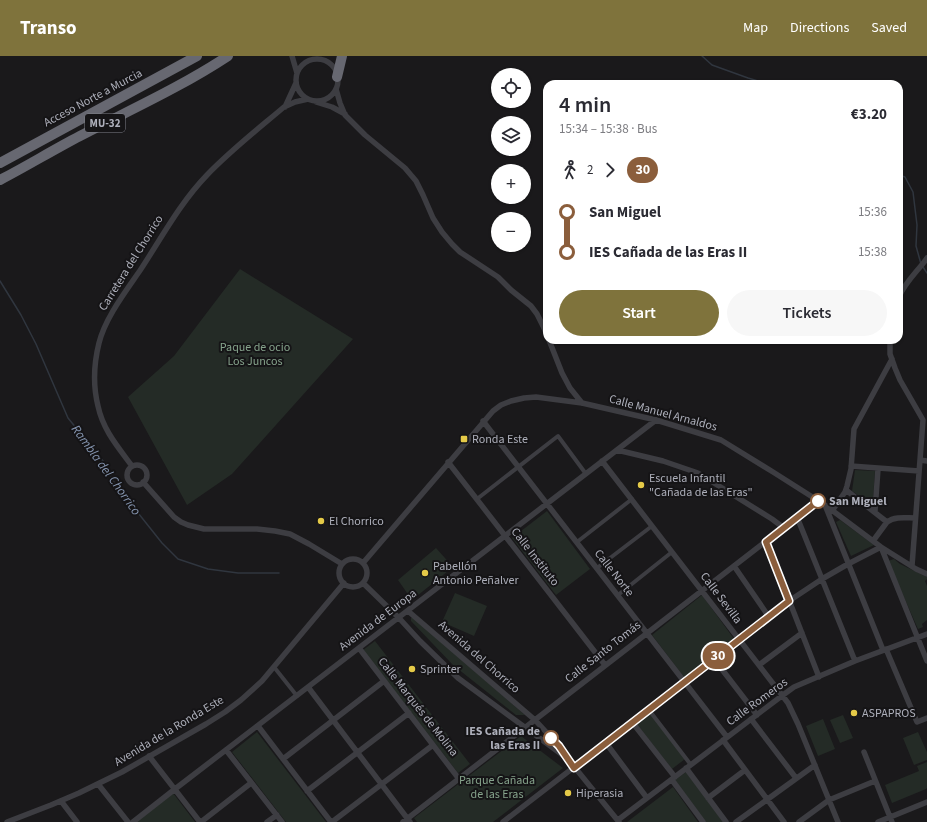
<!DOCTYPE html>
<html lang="en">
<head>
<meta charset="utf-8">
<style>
  :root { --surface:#fff; --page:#f7f7f7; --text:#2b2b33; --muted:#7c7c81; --accent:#7f733c }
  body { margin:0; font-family:"Source Sans 3",sans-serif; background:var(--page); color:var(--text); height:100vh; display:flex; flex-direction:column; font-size:15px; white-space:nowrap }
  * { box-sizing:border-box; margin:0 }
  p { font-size:13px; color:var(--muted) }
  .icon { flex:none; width:22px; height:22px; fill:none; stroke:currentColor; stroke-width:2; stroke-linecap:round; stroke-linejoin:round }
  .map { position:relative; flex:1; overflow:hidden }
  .sheet { position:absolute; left:543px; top:24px; width:360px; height:264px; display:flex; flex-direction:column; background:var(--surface); border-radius:12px; box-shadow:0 1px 3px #0004 }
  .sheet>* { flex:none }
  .badge { padding:0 8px; border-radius:13px; font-size:14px; line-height:26px }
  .controls { position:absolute; left:491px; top:12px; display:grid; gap:8px }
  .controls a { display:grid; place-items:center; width:40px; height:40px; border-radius:50%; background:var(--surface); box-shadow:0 1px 3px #0004; font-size:20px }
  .map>.badge { position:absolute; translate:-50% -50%; box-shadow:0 0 0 2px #fff }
  .legs { display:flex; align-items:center; gap:6px; height:44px; padding:0 16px; font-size:13px }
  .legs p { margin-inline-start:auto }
  .headline { display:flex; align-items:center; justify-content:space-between; height:68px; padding:0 16px }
  h1 { font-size:22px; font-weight:600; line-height:30px }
  .cta { display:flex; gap:8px; margin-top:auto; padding:8px 16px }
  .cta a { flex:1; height:46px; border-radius:24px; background:var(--accent); color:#fff; font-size:16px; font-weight:600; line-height:46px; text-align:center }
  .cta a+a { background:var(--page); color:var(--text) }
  ul { padding:0 16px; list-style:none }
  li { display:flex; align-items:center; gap:14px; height:40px; font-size:15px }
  li i { display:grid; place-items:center; width:6px; height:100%; margin:0 5px; background:currentColor }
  li i::after { content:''; width:10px; height:10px; margin:-5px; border:3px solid; border-radius:50%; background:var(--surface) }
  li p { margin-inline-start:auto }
  li:first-child i { background:linear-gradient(#0000 50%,currentColor 0) }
  li:last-child i { background:linear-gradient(currentColor 50%,#0000 0) }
  header { display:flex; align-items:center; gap:24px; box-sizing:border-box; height:56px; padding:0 20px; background:var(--accent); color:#fff }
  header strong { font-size:19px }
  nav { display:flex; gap:22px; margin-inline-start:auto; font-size:14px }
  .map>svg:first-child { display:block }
  .green { fill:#242b26 }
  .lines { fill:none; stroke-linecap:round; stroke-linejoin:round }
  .stream { stroke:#30363f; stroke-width:1.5 }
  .pedestrian { stroke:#3d3d42; stroke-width:4 }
  .minor { stroke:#3d3d42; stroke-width:5.5 }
  .motorway { stroke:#676871; stroke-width:10 }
  .line-1-casing { stroke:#fff; stroke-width:9 }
  .line-1 { stroke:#8b5e3c; stroke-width:6 }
  .poi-dot { fill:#e5ca48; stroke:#151416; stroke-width:1.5 }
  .stop-1-dot { fill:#fff; stroke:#8b5e3c; stroke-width:2 }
  .labels { text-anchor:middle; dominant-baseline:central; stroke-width:4; stroke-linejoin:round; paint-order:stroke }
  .shield { fill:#151416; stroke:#7f8089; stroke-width:1 }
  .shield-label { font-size:11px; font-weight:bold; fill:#adafba }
  .street-label { font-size:12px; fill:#adafba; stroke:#151416 }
  .park-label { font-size:12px; fill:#86a38c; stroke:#151416 }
  .poi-label { font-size:12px; fill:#adafba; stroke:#151416; text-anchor:start }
  .stop-label { font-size:12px; font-weight:bold; fill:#adafba; stroke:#151416; text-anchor:start }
  .water-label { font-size:13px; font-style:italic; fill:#8797b2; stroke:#151416 }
</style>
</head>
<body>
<header>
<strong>Transo</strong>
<nav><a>Map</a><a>Directions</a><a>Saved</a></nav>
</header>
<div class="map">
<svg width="927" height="766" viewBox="0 0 927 766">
  <rect width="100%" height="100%" fill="#1a191b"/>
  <path class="green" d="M240 213 353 283 232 418 187 449 128 341 174 300Z
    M855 414 875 415 873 444H865L852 435Z
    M547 455 590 513 556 539 512 482Z
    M840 464 874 489 851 500 836 466Z
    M436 492 453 511 412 544 398 524Z
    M894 503 900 508 927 521V523L925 525 927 530V564L922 568 923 571 918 573 888 505Z
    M455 537 487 550 474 580 442 566Z
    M702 539 734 583 684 621 652 579Z
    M413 561 525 659H516L453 609 411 565V562Z
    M375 585 470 708 458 717 363 594Z
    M650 657 685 703 672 713 636 667Z
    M843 659 853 682 840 687 830 664Z
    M823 663 835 693 818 700 806 670Z
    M257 676 326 766H286L232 696Z
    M918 676 927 696V704L914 709 903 682Z
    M521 680 563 712 493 766H417L414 762Z
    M927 706V733L926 732V733L892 747 885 729 919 715 917 710Z
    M686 716 723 766H706L675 724Z
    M673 731 698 766H627Z
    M173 737 195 766H136Z"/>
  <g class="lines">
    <path class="stream" d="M702 0 712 9 748 22 768 28
      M899 119 905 121 913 136 917 169 916 190 921 208
      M923 211 927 217
      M0 225 21 259 36 288 68 362 103 405 115 428 162 487 178 503 208 513 238 517H279"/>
    <path class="pedestrian" d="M477 443 558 380 586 418
      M577 486 632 443
      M597 512 652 470
      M618 539 672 496
      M274 611 297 640
      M649 654 691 709"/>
    <path class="minor" d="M292 0 297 17
      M296 24a21 21 0 1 1 42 0a21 21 0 1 1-42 0Z
      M336 33 340 47 345 59 365 79 405 112 416 125 423 139 433 162 442 176 452 188 460 196 498 221 511 234 531 250 537 258 543 270 547 279
      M316 46 332 51 345 58
      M285 51 296 27
      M899 241C905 226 918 215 927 202
      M549 284 562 317 570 332 582 347
      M890 284V298L895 312 900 324 923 364 912 510
      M483 365 727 681
      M617 394 663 405 698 417 772 463 784 472
      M920 404 927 405
      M602 405 788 647 798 668 838 766
      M448 406 605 609
      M127 419a10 10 0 1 1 20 0a10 10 0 1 1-20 0Z
      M132 410C118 391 103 374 98 350 93 330 94 307 99 287 105 262 126 235 141 213 162 181 180 147 207 119 231 94 258 73 284 51L295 46 308 43
      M851 410 919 415
      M143 426 174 461 181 466 188 469 204 473H257L275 475 290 478 309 488 342 508
      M846 434 887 466
      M825 449 883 594
      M832 455 845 436 847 430 851 413 854 373 892 303
      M875 455 878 413
      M797 461 855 605
      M766 485 819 621
      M873 485 887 466C895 460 906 462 915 462
      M339 517a14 14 0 1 1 28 0a14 14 0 1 1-28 0Z
      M363 507 493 355 501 349 511 345 524 342 536 341 582 347 656 364 721 384 773 416 825 449 881 491 916 513 927 518
      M734 510 769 561
      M363 527 399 562 420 585 458 622 568 703 619 766
      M408 555 535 664 559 690 565 699
      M359 592 459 723
      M886 593 917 666 927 662
      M714 603 757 659
      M759 609 802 577
      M308 631 410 766
      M751 663 796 722
      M632 666 675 721
      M258 670 331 766
      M723 684 784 766
      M606 687 647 742
      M226 694 282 766
      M864 696 892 766
      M149 700 200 766
      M283 703 384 625
      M686 712 726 766
      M672 724 703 766
      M98 728 128 766
      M307 735 409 657
      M708 742 745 714
      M61 745 77 766
      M618 764 783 639 794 631 855 605 927 578
      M7 766 51 749 79 737 122 716 206 668 225 656 241 644 262 625 344 527
      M133 766 175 733 656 364
      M201 766 251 727
      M267 766 277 759
      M332 766 433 689
      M403 766 818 445
      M503 766 789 545 822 523 848 508 881 491 927 605
      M736 766 815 709
      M799 766 829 744 875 725
      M878 766 927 746"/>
    <path class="motorway" d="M337 21 342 0
      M0 107 197 0
      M0 124C27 110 53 94 80 80 130 54 181 31 228 0"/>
  </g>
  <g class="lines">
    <defs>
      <path id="line-1" d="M551 682 559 690 574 712 789 545 766 486 818 445"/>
    </defs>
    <use href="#line-1" class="line-1-casing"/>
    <use href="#line-1" class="line-1"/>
  </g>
  <g class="poi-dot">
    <rect x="460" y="379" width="8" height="8" rx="2"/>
    <circle cx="641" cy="429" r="4"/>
    <circle cx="321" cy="465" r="4"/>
    <circle cx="425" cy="517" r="4"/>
    <circle cx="412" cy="613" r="4"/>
    <circle cx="854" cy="657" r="4"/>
    <circle cx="568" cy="737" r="4"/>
  </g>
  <g class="stop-1-dot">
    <circle cx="818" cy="445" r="7"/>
    <circle cx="551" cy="682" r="7"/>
  </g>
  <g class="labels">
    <rect class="shield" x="85" y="58" width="40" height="18" rx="3"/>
    <g class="shield-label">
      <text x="105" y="67">MU-32</text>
    </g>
    <g class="street-label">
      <text transform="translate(93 42) rotate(-28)">Acceso Norte a Murcia</text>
      <text transform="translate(131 207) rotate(-58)">Carretera del Chorrico</text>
      <text transform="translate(663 357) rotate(15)">Calle Manuel Arnaldos</text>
      <text transform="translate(535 501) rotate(52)">Calle Instituto</text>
      <text transform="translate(614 517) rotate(52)">Calle Norte</text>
      <text transform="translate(721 542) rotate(53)">Calle Sevilla</text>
      <text transform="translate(378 564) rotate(-37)">Avenida de Europa</text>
      <text transform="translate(603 596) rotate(-38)">Calle Santo Tomás</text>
      <text transform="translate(479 601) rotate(41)">Avenida del Chorrico</text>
      <text transform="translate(757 646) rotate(-36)">Calle Romeros</text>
      <text transform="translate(418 651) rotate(52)">Calle Marqués de Molina</text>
      <text transform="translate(169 675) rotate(-31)">Avenida de la Ronda Este</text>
    </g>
    <g class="park-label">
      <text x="255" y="291">Paque de ocio<tspan x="255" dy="14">Los Juncos</tspan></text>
      <text x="497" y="724">Parque Cañada<tspan x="497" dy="14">de las Eras</tspan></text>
    </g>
    <g class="poi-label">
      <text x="472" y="383">Ronda Este</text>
      <text x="649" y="422">Escuela Infantil<tspan x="649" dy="14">"Cañada de las Eras"</tspan></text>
      <text x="329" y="465">El Chorrico</text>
      <text x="433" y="510">Pabellón<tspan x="433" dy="14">Antonio Peñalver</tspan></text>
      <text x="420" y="613">Sprinter</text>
      <text x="862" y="657">ASPAPROS</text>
      <text x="576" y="737">Hiperasia</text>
    </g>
    <g class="stop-label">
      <text x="829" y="445">San Miguel</text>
      <text x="540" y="675" text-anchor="end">IES Cañada de<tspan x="540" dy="14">las Eras II</tspan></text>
    </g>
    <g class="water-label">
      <text transform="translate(106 414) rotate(54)">Rambla del Chorrico</text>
    </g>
  </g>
</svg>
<div class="controls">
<a><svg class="icon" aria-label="locate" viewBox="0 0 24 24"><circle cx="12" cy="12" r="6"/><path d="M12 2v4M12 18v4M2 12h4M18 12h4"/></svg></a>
<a><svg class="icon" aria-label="layers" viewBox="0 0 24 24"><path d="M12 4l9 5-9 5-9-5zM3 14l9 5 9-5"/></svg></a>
<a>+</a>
<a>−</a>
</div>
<b class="badge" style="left:718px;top:600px;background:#8b5e3c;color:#fff">30</b>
<section class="sheet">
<div class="headline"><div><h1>4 min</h1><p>15:34 – 15:38 · Bus</p></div><b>€3.20</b></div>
<div class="legs"><svg class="icon" aria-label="walk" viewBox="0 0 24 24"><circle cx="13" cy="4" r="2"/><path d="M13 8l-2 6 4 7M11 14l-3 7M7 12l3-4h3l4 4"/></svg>2<svg class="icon" aria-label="forward" viewBox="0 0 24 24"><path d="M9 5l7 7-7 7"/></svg><b class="badge" style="background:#8b5e3c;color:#fff">30</b></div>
<ul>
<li><i style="color:#8b5e3c"></i><b>San Miguel</b><p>15:36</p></li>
<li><i style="color:#8b5e3c"></i><b>IES Cañada de las Eras II</b><p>15:38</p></li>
</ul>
<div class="cta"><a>Start</a><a>Tickets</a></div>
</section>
</div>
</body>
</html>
